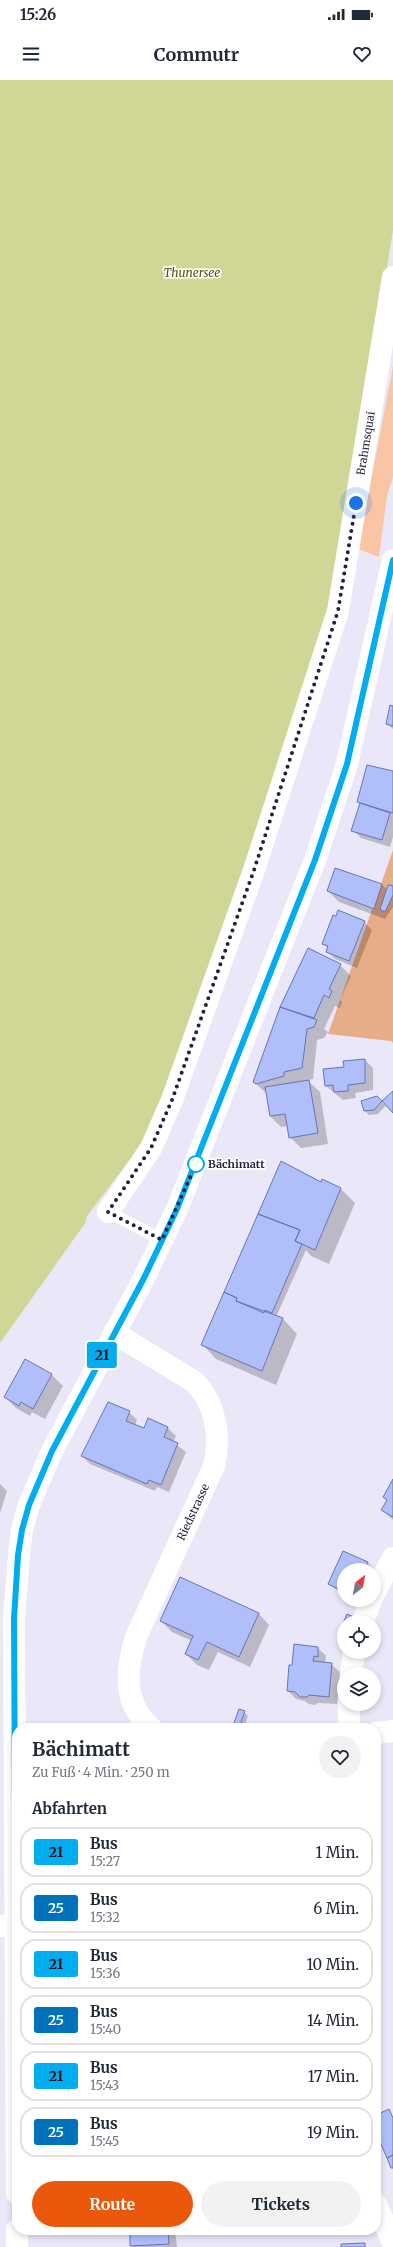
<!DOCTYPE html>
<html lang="de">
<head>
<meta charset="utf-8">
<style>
  :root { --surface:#fff; --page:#f2f2f3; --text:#1f2937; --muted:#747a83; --line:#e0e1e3; --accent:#ea580c }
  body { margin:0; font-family:Merriweather,serif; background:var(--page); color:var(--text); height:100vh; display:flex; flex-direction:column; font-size:15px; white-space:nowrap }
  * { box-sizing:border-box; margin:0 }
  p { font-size:13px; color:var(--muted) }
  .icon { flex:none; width:22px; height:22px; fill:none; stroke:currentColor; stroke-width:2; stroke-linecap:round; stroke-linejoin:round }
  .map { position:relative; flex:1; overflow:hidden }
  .sheet { position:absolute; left:12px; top:1643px; width:369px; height:512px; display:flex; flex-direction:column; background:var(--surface); border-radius:16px; box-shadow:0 2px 6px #0003 }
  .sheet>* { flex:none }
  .badge { padding:0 8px; border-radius:3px; font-size:14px; line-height:26px }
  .needle { width:26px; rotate:31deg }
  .buttons { position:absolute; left:337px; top:1483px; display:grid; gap:8px }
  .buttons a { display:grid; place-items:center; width:44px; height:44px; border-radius:50%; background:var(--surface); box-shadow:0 2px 6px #0003; font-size:20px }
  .you { position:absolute; width:20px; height:20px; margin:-10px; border:3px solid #fff; border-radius:50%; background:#1a73e8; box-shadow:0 0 0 6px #1a73e833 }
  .map>.badge { position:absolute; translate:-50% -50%; box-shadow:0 0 0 2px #fff }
  h2 { padding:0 20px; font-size:15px; line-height:36px }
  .round { display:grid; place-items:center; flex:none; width:42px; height:42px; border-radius:21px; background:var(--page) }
  .summary { display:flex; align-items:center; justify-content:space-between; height:68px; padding:0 20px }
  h1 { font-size:19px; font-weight:700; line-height:30px }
  .action { display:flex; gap:8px; margin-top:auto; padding:8px 20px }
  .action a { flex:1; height:46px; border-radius:24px; background:var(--accent); color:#fff; font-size:16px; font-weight:700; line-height:46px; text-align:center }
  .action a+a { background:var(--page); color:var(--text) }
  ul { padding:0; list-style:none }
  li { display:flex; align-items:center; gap:12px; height:50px; margin:0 8px 6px; padding:0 12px; border:2px solid var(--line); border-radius:16px }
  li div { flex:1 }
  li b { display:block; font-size:15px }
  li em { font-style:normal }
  li .badge { min-width:44px; font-weight:700; text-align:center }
  .status { display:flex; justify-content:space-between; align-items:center; height:28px; padding:0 20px; background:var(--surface); direction:ltr }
  .status svg { height:11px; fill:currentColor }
  header { display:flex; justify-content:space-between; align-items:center; height:52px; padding:0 20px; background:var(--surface); font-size:18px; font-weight:700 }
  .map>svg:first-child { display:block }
  .green { fill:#f9c5a5 }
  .forest { fill:#e7ac88 }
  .water { fill:#cfd696 }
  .shadow { fill:#0003 }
  .building { fill:#b0bff9; stroke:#6574ba }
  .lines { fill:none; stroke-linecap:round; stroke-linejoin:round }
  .lane { stroke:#fff; stroke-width:12 }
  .street { stroke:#fff; stroke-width:22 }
  .secondary { stroke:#fff; stroke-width:22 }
  .line-casing { stroke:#fff; stroke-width:9 }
  .line { stroke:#00adef; stroke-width:6 }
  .walk { stroke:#261f3d; stroke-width:4; stroke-dasharray:0 7.2 }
  .stop-dot { fill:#fff; stroke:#00adef; stroke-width:2 }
  .labels { text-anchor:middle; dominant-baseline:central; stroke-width:3.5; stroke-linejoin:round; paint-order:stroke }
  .street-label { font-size:11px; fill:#261f3d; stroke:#fff }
  .stop-label { font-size:11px; font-weight:bold; fill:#261f3d; stroke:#fff; text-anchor:start }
  .water-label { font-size:12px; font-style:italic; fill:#505408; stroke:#fff }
</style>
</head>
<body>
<div class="status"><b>15:26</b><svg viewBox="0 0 49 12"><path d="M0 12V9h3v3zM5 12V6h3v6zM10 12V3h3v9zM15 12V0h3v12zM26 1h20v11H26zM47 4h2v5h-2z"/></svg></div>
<header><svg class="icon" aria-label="menu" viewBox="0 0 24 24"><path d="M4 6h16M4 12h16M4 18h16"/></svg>Commutr<svg class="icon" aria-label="heart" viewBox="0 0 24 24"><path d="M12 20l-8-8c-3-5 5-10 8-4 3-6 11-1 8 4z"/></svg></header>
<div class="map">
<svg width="393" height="2167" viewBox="0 0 393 2167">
  <rect width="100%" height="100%" fill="#eae8f8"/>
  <path class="green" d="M393 286V397L387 416 379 477 358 469Z"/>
  <path class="forest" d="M393 770V963L391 961 328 954Z"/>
  <path class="water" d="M0 0H393V150L341 473 326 539 291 658 148 1056 87 1136 86 1142 0 1263Z"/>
  <path class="shadow" d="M393 627V649L387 644Z
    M393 692V757L390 767 361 758 353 750 361 724 358 722Z
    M382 804 387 810 393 807V827L385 839 339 822 328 811Z
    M364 842 372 850 357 888 335 879 327 871 328 868 323 863Z
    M340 885 351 896 340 920 342 922 340 928 335 926 324 949 328 952 324 958 317 960 313 999 307 1000 320 1012 328 1064 301 1068 290 1057 288 1046 281 1047 270 1036 267 1014 254 1002 281 927Z
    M365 980 373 988V1010L355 1013 356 1018 343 1020 326 1006 345 987Z
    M393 1013V1031L387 1024 378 1034 369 1035 365 1031 376 1017 385 1025Z
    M340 1108 355 1123 329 1184 311 1176 306 1170 276 1237 283 1239 297 1254 276 1305 216 1279 202 1264Z
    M25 1280 52 1295 63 1306 45 1339 32 1332 30 1336 16 1328 5 1317Z
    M129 1332 137 1340 135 1346 144 1349 148 1340 168 1348 176 1356 173 1362 186 1372 169 1412 157 1407 155 1411 90 1384 82 1376Z
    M393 1401V1440L382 1430 387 1420 384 1417Z
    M0 1404 7 1411 0 1433Z
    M344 1472 367 1482 375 1490 374 1494V1490H344V1515L329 1504Z
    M181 1499 259 1534 269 1545 250 1587 218 1572 209 1590 197 1585 186 1574 192 1561 172 1552 161 1541Z
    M318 1568 326 1576 325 1583 331 1584 340 1592 337 1624 318 1623 315 1625 309 1624 305 1621 296 1619 288 1611 293 1586Z
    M244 1632 248 1636 244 1648 236 1642Z
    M376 2021 379 2025 376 2028Z
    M130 2150H175L177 2167H133Z"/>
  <path class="building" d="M390 625 393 626V646L386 644Z
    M367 685 393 691V733L357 722Z
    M360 723 390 733 382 760 351 751Z
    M335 788 382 804 374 829 327 811Z
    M388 805 393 806V815L385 832 380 829Z
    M338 830 365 841 349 881 326 872 328 866 322 864 333 835 336 836Z
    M308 868 341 884 329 909 332 911 329 918 324 915 314 938 280 927Z
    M280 927 317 940 314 947 307 949 302 988 284 992V996L256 1004 253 1002Z
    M365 979V1003L348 1005V1011L334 1012 333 1005 325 1006 323 989 344 987 343 981Z
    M309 1000 318 1053 289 1058 285 1034 270 1036 265 1007Z
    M393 1011V1033L382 1021Z
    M377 1016 382 1021 374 1030 364 1031 361 1021Z
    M281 1081 321 1102 322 1099 341 1108 315 1170 295 1161 300 1150 258 1134Z
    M258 1134 300 1150 295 1161 302 1164 272 1233 265 1230 264 1233 236 1221 237 1218 224 1212Z
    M224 1212 237 1218 236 1221 283 1238 262 1291 201 1265Z
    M25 1279 52 1294 33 1329 21 1322 19 1326 4 1317Z
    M108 1322 130 1331 126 1341 144 1348 148 1338 168 1347 164 1357 178 1363 161 1405 149 1400 147 1404 81 1376Z
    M393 1399V1437L381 1430 387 1420 383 1417Z
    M343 1471 368 1482 364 1490H344V1512L328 1504Z
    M180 1497 259 1533 239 1577 207 1562 198 1580 185 1574 193 1556 160 1541Z
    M347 1534 356 1538 355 1542H344V1555L339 1553Z
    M294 1564 318 1567V1577L314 1576 313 1581 332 1583 329 1617 309 1615 307 1617H300L295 1612 287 1611 289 1585H292Z
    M239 1629 245 1631 240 1645 234 1643Z
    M389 2029 393 2038V2075L387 2078 376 2053V2035Z
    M393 2075V2088H391L387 2078Z
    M130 2150H168L169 2164 130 2166Z
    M365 2163V2167H341V2164Z"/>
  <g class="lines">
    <path class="lane" d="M108 1132 162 1160"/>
    <g class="street">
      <path id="s1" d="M108 1132 151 1068 172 1020 254 790 338 531 393 197"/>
      <path d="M114 1253 195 1302C216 1325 221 1356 214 1386L136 1557C126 1591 122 1622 151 1648"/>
      <path d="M374 1514 393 1478"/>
      <path d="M363 1542 371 1520"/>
      <path d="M351 1594 354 1572"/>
      <path d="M349 1648V1624"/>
      <path d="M376 1653 393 1651"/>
      <path d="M0 1846 15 1845"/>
      <path d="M376 2124 393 2163"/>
    </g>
    <path class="secondary" d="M17 2113 14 1539 19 1475 22 1450 29 1425 52 1371 144 1198 177 1129 315 780 347 684 393 480
      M17 2150V2167"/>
  </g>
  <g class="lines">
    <defs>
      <path id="line" d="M17 2106 14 1539 18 1475 22 1450 29 1425 52 1371 144 1198 177 1129 315 780 347 684 393 480"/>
    </defs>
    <use href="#line" class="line-casing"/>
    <use href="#line" class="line"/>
    <path class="walk" d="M196 1084 162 1160 108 1132 151 1068 172 1020 254 790 338 531 356 423"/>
  </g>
  <circle class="stop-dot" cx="196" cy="1084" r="8"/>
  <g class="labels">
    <g class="street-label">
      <text stroke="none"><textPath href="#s1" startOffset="816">Brahmsquai</textPath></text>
      <text transform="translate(193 1432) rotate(-65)">Riedstrasse</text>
    </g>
    <g class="stop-label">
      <text x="208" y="1084">Bächimatt</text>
    </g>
    <g class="water-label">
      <text x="192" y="192">Thunersee</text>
    </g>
  </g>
</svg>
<div class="buttons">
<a><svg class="needle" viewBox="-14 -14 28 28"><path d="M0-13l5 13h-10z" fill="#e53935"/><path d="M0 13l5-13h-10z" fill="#747a83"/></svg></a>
<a><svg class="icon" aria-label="locate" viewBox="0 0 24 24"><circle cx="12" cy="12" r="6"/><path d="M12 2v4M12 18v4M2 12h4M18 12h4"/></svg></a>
<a><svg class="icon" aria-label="layers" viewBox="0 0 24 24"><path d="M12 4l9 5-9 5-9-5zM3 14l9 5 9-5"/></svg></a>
</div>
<div class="you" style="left:356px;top:423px"></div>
<b class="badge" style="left:102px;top:1275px;background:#00adef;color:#111">21</b>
<section class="sheet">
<div class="summary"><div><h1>Bächimatt</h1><p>Zu Fuß · 4 Min. · 250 m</p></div><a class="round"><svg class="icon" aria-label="heart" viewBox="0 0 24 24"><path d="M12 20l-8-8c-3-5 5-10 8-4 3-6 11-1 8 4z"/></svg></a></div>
<h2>Abfahrten</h2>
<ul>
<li><span class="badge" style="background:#00adef;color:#111">21</span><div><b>Bus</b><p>15:27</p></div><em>1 Min.</em></li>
<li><span class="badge" style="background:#0072bc;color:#fff">25</span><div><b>Bus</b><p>15:32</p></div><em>6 Min.</em></li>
<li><span class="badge" style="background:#00adef;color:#111">21</span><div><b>Bus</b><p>15:36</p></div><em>10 Min.</em></li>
<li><span class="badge" style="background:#0072bc;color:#fff">25</span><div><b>Bus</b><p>15:40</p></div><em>14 Min.</em></li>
<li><span class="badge" style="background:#00adef;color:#111">21</span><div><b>Bus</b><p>15:43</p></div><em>17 Min.</em></li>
<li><span class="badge" style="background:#0072bc;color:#fff">25</span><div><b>Bus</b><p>15:45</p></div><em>19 Min.</em></li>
</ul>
<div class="action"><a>Route</a><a>Tickets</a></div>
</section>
</div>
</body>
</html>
